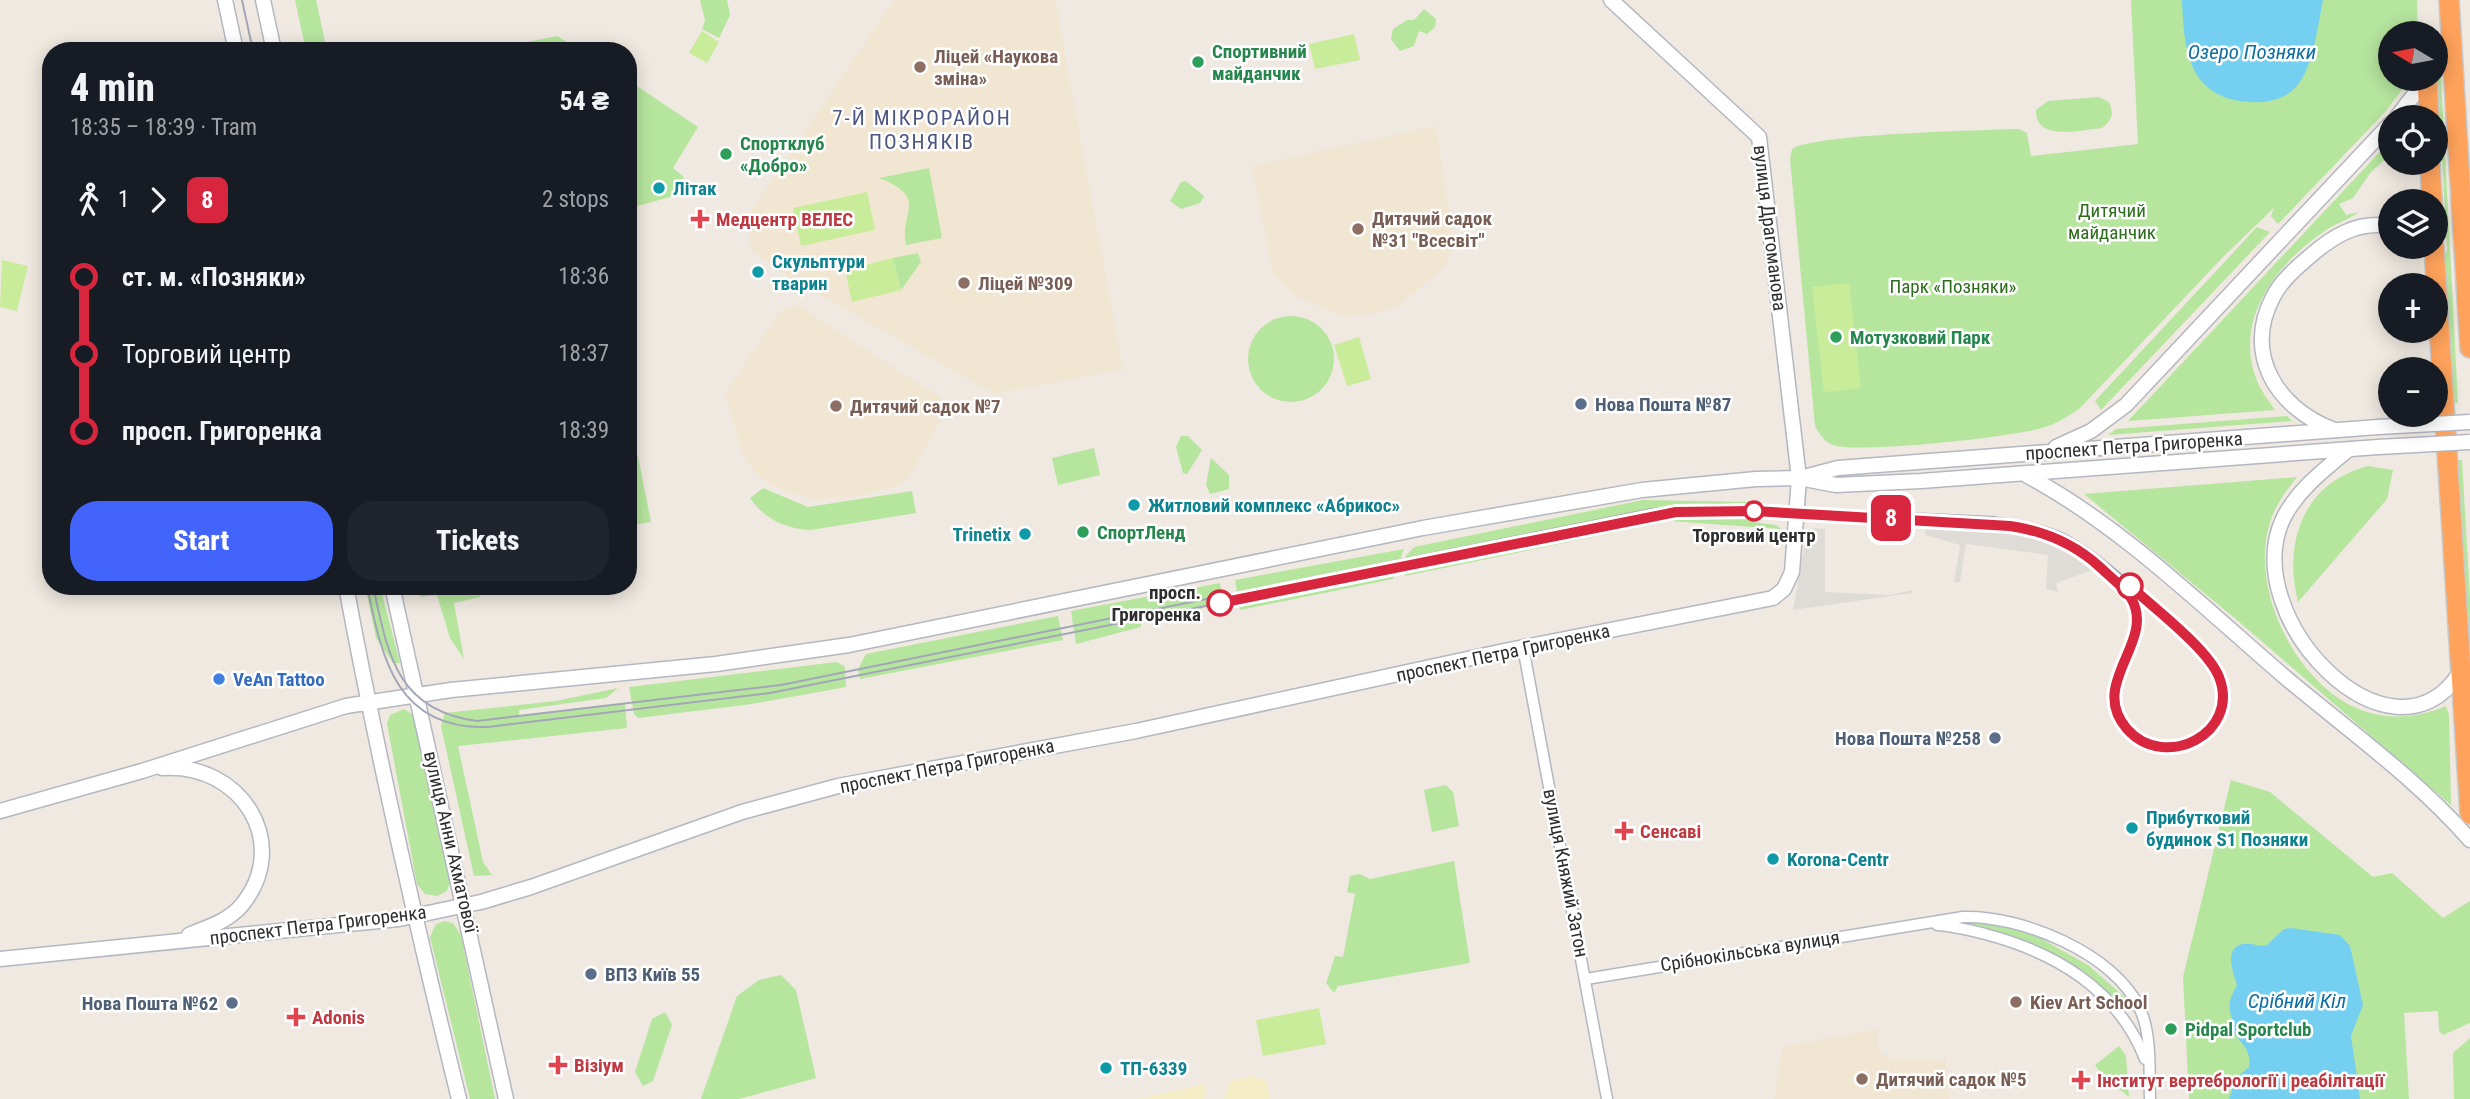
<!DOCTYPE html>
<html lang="en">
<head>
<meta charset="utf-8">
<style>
  :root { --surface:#171b24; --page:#20242c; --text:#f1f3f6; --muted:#9ea1a6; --accent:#4264fb }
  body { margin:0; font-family:"Roboto Condensed",sans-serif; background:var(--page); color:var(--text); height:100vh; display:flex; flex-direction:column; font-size:26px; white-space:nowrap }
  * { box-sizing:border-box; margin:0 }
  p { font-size:23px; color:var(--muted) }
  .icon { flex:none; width:38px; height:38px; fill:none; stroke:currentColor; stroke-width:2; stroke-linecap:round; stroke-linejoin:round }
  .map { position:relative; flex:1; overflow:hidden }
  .details { position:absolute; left:42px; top:42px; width:595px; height:553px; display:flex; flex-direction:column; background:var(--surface); border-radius:28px; box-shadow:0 4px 18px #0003 }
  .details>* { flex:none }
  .badge { padding:0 14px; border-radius:10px; font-size:24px; line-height:46px }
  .needle { width:46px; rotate:280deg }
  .fabs { position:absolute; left:2378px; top:21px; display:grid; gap:14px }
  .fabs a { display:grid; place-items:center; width:70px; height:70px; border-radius:50%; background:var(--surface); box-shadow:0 4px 18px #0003; font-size:35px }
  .map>.badge { position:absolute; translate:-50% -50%; box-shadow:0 0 0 4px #fff }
  .legs { display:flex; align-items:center; gap:10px; height:77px; padding:0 28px; font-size:23px }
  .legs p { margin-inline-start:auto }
  .summary { display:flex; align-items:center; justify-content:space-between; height:119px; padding:0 28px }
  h1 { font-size:38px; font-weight:800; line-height:52px }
  .cta { display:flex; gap:14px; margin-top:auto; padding:14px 28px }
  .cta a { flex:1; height:80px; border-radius:28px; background:var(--accent); color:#fff; font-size:28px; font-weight:800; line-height:80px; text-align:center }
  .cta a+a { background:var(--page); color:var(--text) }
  ul { padding:0 28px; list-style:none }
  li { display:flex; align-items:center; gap:24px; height:77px; font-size:26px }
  li i { display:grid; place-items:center; width:10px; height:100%; margin:0 9px; background:currentColor }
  li i::after { content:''; width:18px; height:18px; margin:-9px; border:5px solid; border-radius:50%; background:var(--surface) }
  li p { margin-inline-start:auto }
  li:first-child i { background:linear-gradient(#0000 50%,currentColor 0) }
  li:last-child i { background:linear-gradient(currentColor 50%,#0000 0) }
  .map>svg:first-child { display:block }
  .education { fill:#f0e6d1 }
  .green { fill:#b6e59e }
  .sand { fill:#f3ecc5 }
  .pitch { fill:#c9ec9a }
  .plaza { fill:#dfdcd8 }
  .water { fill:#75cff0 }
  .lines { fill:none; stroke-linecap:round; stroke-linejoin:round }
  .street-casing { stroke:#b4b7c1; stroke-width:13 }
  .secondary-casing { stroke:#b4b7c1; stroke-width:17 }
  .highway-casing { stroke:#c9c9c9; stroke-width:22 }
  .street { stroke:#fff; stroke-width:10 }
  .secondary { stroke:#fff; stroke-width:14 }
  .highway { stroke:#ffa35c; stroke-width:19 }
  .tram { stroke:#a3a6b8; stroke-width:2 }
  .secondary-bridge-casing { stroke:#b4b7c1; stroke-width:17; stroke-linecap:butt }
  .secondary-bridge { stroke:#fff; stroke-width:14 }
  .line-1-casing { stroke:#fff; stroke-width:16 }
  .line-1 { stroke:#d7263d; stroke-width:10 }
  .leisure-dot { fill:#2e9e5b; stroke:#fff; stroke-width:2.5 }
  .education-dot { fill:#8d6e63; stroke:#fff; stroke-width:2.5 }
  .culture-dot { fill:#0f9aa8; stroke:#fff; stroke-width:2.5 }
  .health-dot { fill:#e0444e; stroke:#fff; stroke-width:2.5 }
  .service-dot { fill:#5c6f8a; stroke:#fff; stroke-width:2.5 }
  .stop-1-dot { fill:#fff; stroke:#d7263d; stroke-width:3.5 }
  .shop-dot { fill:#3f7fe0; stroke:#fff; stroke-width:2.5 }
  .labels { text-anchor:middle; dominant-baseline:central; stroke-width:5; stroke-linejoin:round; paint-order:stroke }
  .leisure-label { font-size:19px; font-weight:bold; fill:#27864d; stroke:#fff; text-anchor:start }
  .education-label { font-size:19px; font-weight:bold; fill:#785e54; stroke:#fff; text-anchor:start }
  .culture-label { font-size:19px; font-weight:bold; fill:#0d838f; stroke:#fff; text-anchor:start }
  .park-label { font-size:19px; fill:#2c6e1b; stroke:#fff }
  .health-label { font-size:19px; font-weight:bold; fill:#be3a42; stroke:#fff; text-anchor:start }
  .street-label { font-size:19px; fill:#2e2e2e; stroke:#fff }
  .service-label { font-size:19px; font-weight:bold; fill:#4e5e75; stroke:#fff; text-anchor:start }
  .stop-label { font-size:19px; font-weight:bold; fill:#2e2e2e; stroke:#fff }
  .shop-label { font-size:19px; font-weight:bold; fill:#366cbe; stroke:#fff; text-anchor:start }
  .water-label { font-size:21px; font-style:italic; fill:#0d6fa3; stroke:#fff }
  .neighbourhood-label { font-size:21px; letter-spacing:2px; fill:#4d5680; stroke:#fff }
</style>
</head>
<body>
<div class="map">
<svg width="2470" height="1099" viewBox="0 0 2470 1099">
  <rect width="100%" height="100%" fill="#efe9e1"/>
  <path class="education" d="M894 0H1055L1123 369 994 394 789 277 752 252 746 218Z
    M1436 126 1454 244 1446 265 1400 305 1374 314 1344 317 1298 297 1286 287 1273 274 1252 166Z
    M799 306 942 399 944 413 908 479 894 487 859 496 815 500 778 489 759 476 744 458 725 394 779 313 788 307Z
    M1878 1029V1049L1889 1059H1946L1949 1099H1774L1782 1047Z"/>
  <path class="green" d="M295 0H316L327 51H306Z
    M700 0H727L730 15 719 38 702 29 705 20Z
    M2131 0H2417L2418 33H2390V79H2410L2386 111 2278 224 2271 216 2274 208 2223 257 2080 408C2068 416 2057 424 2042 428 2014 437 1857 454 1833 445 1824 442 1819 433 1815 426L1790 159 1792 149C1812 134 1985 130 2019 129L2027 133 2031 156 2138 144Z
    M1424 9 1436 19 1435 27 1427 34 1419 31 1414 46 1400 51 1391 39 1393 29 1407 20H1414Z
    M557 36 581 51H519L517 44Z
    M2441 77 2458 403H2450L2442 257 2447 251 2438 80Z
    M628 80 698 127 673 168 684 177 670 197 634 207 635 216 628 218Z
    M2099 97 2109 102C2114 114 2113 119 2102 128 2081 130 2035 142 2036 110L2048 101Z
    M2390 141V155L2371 172 2353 198 2339 204 2346 215 2359 212C2348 220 2333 224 2322 233 2274 266 2232 323 2258 383 2262 393 2270 402 2275 410L2128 421Z
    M929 168 942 238 906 245C899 211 930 198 879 178Z
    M1186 181 1204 196 1200 203 1181 209 1170 201 1181 182Z
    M2257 227 2270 232 2101 410 2095 401Z
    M918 253 921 262 901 290 893 258Z
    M1248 359a43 43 0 1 1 86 0a43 43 0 1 1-86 0Z
    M2287 416 2292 421 2108 435 2116 429Z
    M1181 436H1188L1202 450 1187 474 1183 473 1176 447Z
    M1094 448 1100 475 1058 485 1052 458Z
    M638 456 651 522 628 526V458Z
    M1211 458 1229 475V489L1210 494 1206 485Z
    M2453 460H2462L2470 598V752Z
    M2368 466 2393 470 2387 499 2298 602C2283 542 2303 483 2368 466Z
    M2297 477C2286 491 2275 505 2270 523 2248 590 2299 691 2367 712 2394 720 2420 717 2446 706L2449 715 2451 805 2237 620 2084 494Z
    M763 488 808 507 912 491 916 513 811 530C786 529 764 519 750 498Z
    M1643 500 1751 502 1753 522 1776 525 1781 529 1670 521 1405 576 1406 556 1414 547Z
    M1404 549 1393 579 1240 610 1235 580Z
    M1220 583 1223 604 1141 621V627L1076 644 1071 611Z
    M365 586H380L400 663H393L376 638Z
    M418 586H478L480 597 454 603 464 659 450 638 437 595 420 597Z
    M1058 616 1063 640 860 679 858 669 866 654Z
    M837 662 845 667 846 687 752 704 638 718 634 714 629 687Z
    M618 688 606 698 519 710V716L625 703 627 728 458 746 483 862 492 875 474 876 441 726 445 713 556 701Z
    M404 709 415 716 451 879 447 891 437 896 425 894 417 884 387 724 390 715Z
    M2231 780 2270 792 2373 877 2392 873 2443 918 2470 901V1023L2443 1035 2439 1031 2438 1011 2404 1013 2409 1099H2189L2183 977Z
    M1446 785 1453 792 1459 826 1432 832 1424 790Z
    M1454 861 1470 963 1338 986 1334 993 1326 983 1335 956 1343 957 1355 894 1347 892 1350 876 1359 874 1370 879Z
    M445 921 453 923 461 935 495 1099H470L430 937 436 924Z
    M1973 921 2024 929 2088 965 2127 999 2120 1005C2074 962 2031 943 1972 924Z
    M781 975 796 990 816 1078 739 1099H701L737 996 759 980Z
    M665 1012 672 1025 653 1081 643 1086 635 1072 652 1019Z
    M2470 1038V1099H2454L2453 1053Z
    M2119 1046 2126 1056 2129 1097 2104 1077 2095 1065Z"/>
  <path class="sand" d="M1250 1076 1266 1080 1270 1099H1223L1230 1081Z
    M1206 1084 1204 1099H1136Z"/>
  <path class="pitch" d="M702 31 719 42 707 63 689 53Z
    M1354 34 1360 60 1315 69 1309 44Z
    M867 192 875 230 801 246 793 208Z
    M893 258 901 290 852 302 845 270Z
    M2 260 28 266 17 311 0 307Z
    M1849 283 1861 388 1824 392 1812 287Z
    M1359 337 1371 379 1347 386 1334 345Z
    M1319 1008 1326 1044 1263 1056 1256 1020Z"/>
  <path class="plaza" d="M1926 522 2035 534 2098 568 2056 583 2058 592 2046 589 2048 555 1966 544 1960 582H1954L1960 545 1925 535Z
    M1813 528 1825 529V592L1890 595 1912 590V593L1793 610 1806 536Z"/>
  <path class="water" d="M2182 0H2323C2318 25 2313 69 2296 87 2284 100 2266 103 2251 102 2189 99 2184 52 2182 0Z
    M2291 928 2340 935 2350 946 2363 1005 2351 1036 2360 1099H2229L2236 1078 2249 1067C2252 1048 2239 1043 2231 1028L2233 1021C2227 1006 2229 1000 2237 985 2232 970 2222 941 2251 944 2258 945 2260 947 2267 945L2284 929Z"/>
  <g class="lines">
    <defs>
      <path id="street" d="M1523 647 1607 1099
        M1937 925C1954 926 1969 930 1985 934 2054 952 2118 989 2145 1059
        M1586 979 1963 917C2020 915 2115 953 2140 1009 2152 1035 2149 1071 2150 1099"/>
      <path id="secondary" d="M225 0 236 51
        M263 0 274 51
        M2397 117 2426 79
        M2332 429C2277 408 2243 354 2273 297 2281 281 2295 269 2309 257 2333 236 2357 221 2390 226
        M2056 447 2091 431 2126 405 2390 124
        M2349 449C2325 469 2297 490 2283 519 2237 618 2391 776 2459 674
        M2026 475C2123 527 2203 607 2286 678 2348 730 2417 779 2470 840
        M1804 477 1838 468 2378 427
        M346 586C378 759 417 929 459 1099
        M392 586 506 1099
        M162 768C241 762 293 844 241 906 227 922 207 927 189 935
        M0 811 142 771 346 706 451 690 716 664 849 645 1423 528 1642 490 1756 479 1799 478 1836 485 1921 481 2378 447
        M0 959 399 919 481 902 531 887 742 812 838 786 1136 731 1504 651 1773 598 1784 589 1792 572 1799 478 1759 137 1611 0"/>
      <path id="highway" d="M2449 0 2470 348
        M2427 79 2429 117
        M2430 163 2432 201
        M2434 247 2470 814"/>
    </defs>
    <use href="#street" class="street-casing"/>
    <use href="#secondary" class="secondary-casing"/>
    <use href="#highway" class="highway-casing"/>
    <use href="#street" class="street"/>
    <use href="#secondary" class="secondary"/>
    <use href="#highway" class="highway"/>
    <path class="tram" d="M242 0 253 51
      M367 586C382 658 396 730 488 727L770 693 1676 512C1754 508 1831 515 1909 519 1952 522 1999 519 2041 532 2061 538 2080 550 2095 563 2112 578 2134 593 2136 616 2140 659 2087 692 2132 734 2143 743 2157 749 2171 749 2187 748 2202 740 2211 727 2227 706 2222 684 2212 663 2171 623 2112 557 2062 533 2040 523 2017 521 1994 517L1721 504 1651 509 781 685 477 721C396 710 388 654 373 586"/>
    <defs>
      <path id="secondary-bridge" d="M2378 427 2470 422
        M2378 447 2470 442"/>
    </defs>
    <use href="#secondary-bridge" class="secondary-bridge-casing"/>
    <use href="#secondary-bridge" class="secondary-bridge"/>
  </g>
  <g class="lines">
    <defs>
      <path id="line-1" d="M1220 603 1676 512 1754 511 2010 526C2045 531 2075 544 2101 568 2110 577 2124 587 2131 598 2157 642 2087 683 2127 729 2165 772 2241 733 2219 677 2208 649 2154 608 2130 586"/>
    </defs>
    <use href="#line-1" class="line-1-casing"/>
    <use href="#line-1" class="line-1"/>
  </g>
  <g class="leisure-dot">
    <circle cx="1198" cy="62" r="7"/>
    <circle cx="726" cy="154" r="7"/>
    <circle cx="1836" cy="337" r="7"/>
    <circle cx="1083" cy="532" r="7"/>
    <circle cx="2171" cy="1029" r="7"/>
  </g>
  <g class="education-dot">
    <circle cx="920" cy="67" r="7"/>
    <circle cx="1358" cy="229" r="7"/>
    <circle cx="964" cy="283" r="7"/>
    <circle cx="836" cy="406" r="7"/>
    <circle cx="2016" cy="1002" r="7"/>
    <circle cx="1862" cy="1079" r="7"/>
  </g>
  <g class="culture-dot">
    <circle cx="659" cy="188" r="7"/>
    <circle cx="758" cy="272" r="7"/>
    <circle cx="1134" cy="505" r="7"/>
    <circle cx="1025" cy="534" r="7"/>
    <circle cx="2132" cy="828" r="7"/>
    <circle cx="1773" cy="859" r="7"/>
    <circle cx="1106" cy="1068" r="7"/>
  </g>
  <g class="health-dot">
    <path d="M696.5 208.5h7v7h7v7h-7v7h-7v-7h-7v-7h7z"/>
    <path d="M1620.5 820.5h7v7h7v7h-7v7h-7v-7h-7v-7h7z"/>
    <path d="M292.5 1006.5h7v7h7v7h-7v7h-7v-7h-7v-7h7z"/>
    <path d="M554.5 1054.5h7v7h7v7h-7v7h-7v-7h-7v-7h7z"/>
    <path d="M2077.5 1069.5h7v7h7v7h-7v7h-7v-7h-7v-7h7z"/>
  </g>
  <g class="service-dot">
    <circle cx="1581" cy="404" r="7"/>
    <circle cx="1995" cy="738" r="7"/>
    <circle cx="591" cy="974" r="7"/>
    <circle cx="232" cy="1003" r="7"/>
  </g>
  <g class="stop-1-dot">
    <circle cx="1754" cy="511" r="9"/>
    <circle cx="2130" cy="586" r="12"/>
    <circle cx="1220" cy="603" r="12"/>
  </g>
  <circle class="shop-dot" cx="219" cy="679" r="7"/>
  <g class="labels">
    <g class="leisure-label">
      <text x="1212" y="51">Спортивний<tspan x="1212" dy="22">майданчик</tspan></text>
      <text x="740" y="143">Спортклуб<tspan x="740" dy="22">«Добро»</tspan></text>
      <text x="1850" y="337">Мотузковий Парк</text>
      <text x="1097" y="532">СпортЛенд</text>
      <text x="2185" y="1029">Pidpal Sportclub</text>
    </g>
    <g class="education-label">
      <text x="934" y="56">Ліцей «Наукова<tspan x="934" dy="22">зміна»</tspan></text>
      <text x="1372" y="218">Дитячий садок<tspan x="1372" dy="22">№31 "Всесвіт"</tspan></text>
      <text x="978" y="283">Ліцей №309</text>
      <text x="850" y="406">Дитячий садок №7</text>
      <text x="2030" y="1002">Kiev Art School</text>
      <text x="1876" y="1079">Дитячий садок №5</text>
    </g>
    <g class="culture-label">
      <text x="673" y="188">Літак</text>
      <text x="772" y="261">Скульптури<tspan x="772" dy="22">тварин</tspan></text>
      <text x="1148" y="505">Житловий комплекс «Абрикос»</text>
      <text x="1011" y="534" text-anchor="end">Trinetix</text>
      <text x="2146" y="817">Прибутковий<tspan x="2146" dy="22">будинок S1 Позняки</tspan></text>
      <text x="1787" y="859">Korona-Centr</text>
      <text x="1120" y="1068">ТП-6339</text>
    </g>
    <g class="park-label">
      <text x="2112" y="210">Дитячий<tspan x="2112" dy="22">майданчик</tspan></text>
      <text x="1953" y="286">Парк «Позняки»</text>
    </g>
    <g class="health-label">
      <text x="716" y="219">Медцентр ВЕЛЕС</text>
      <text x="1640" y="831">Сенсаві</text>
      <text x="312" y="1017">Adonis</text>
      <text x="574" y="1065">Візіум</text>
      <text x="2097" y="1080">Інститут вертебрології і реабілітації</text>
    </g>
    <g class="street-label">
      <text transform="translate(1770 228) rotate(83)">вулиця Драгоманова</text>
      <text transform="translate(2134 446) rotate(-4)">проспект Петра Григоренка</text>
      <text transform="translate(1503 653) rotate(-12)">проспект Петра Григоренка</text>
      <text transform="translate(947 766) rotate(-11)">проспект Петра Григоренка</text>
      <text transform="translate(451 842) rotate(77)">вулиця Анни Ахматової</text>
      <text transform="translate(1566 873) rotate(79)">вулиця Княжий Затон</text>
      <text transform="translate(318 925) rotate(-7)">проспект Петра Григоренка</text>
      <text transform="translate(1750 951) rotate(-9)">Срібнокільська вулиця</text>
    </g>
    <g class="service-label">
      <text x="1595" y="404">Нова Пошта №87</text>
      <text x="1981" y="738" text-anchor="end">Нова Пошта №258</text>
      <text x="605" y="974">ВПЗ Київ 55</text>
      <text x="218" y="1003" text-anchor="end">Нова Пошта №62</text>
    </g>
    <g class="stop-label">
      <text x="1754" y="535">Торговий центр</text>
      <text x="1201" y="592" text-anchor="end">просп.<tspan x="1201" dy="22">Григоренка</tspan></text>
    </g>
    <g class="shop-label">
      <text x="233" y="679">VeAn Tattoo</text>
    </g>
    <g class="water-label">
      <text x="2252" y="52">Озеро Позняки</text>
      <text x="2297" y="1001">Срібний Кіл</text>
    </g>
    <g class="neighbourhood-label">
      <text x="922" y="118">7-Й МІКРОРАЙОН<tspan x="922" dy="24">ПОЗНЯКІВ</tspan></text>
    </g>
  </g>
</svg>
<div class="fabs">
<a><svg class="needle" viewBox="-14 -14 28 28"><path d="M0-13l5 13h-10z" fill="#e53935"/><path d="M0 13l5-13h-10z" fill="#9ea1a6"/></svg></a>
<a><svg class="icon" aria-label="locate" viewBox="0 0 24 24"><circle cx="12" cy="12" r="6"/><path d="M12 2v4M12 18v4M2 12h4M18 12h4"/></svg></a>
<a><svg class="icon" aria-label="layers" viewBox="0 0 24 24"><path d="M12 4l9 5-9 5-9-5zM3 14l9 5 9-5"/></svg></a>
<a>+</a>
<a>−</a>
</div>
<b class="badge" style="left:1891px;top:518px;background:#d7263d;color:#fff">8</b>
<section class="details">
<div class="summary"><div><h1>4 min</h1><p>18:35 – 18:39 · Tram</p></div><b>54 ₴</b></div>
<div class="legs"><svg class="icon" aria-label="walk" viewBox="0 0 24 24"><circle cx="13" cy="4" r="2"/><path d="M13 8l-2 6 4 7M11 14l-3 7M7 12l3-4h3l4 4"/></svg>1<svg class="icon" aria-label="forward" viewBox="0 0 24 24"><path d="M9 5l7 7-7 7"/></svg><b class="badge" style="background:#d7263d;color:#fff">8</b><p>2 stops</p></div>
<ul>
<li><i style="color:#d7263d"></i><b>ст. м. «Позняки»</b><p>18:36</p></li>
<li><i style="color:#d7263d"></i><span>Торговий центр</span><p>18:37</p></li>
<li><i style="color:#d7263d"></i><b>просп. Григоренка</b><p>18:39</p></li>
</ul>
<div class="cta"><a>Start</a><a>Tickets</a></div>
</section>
</div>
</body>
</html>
